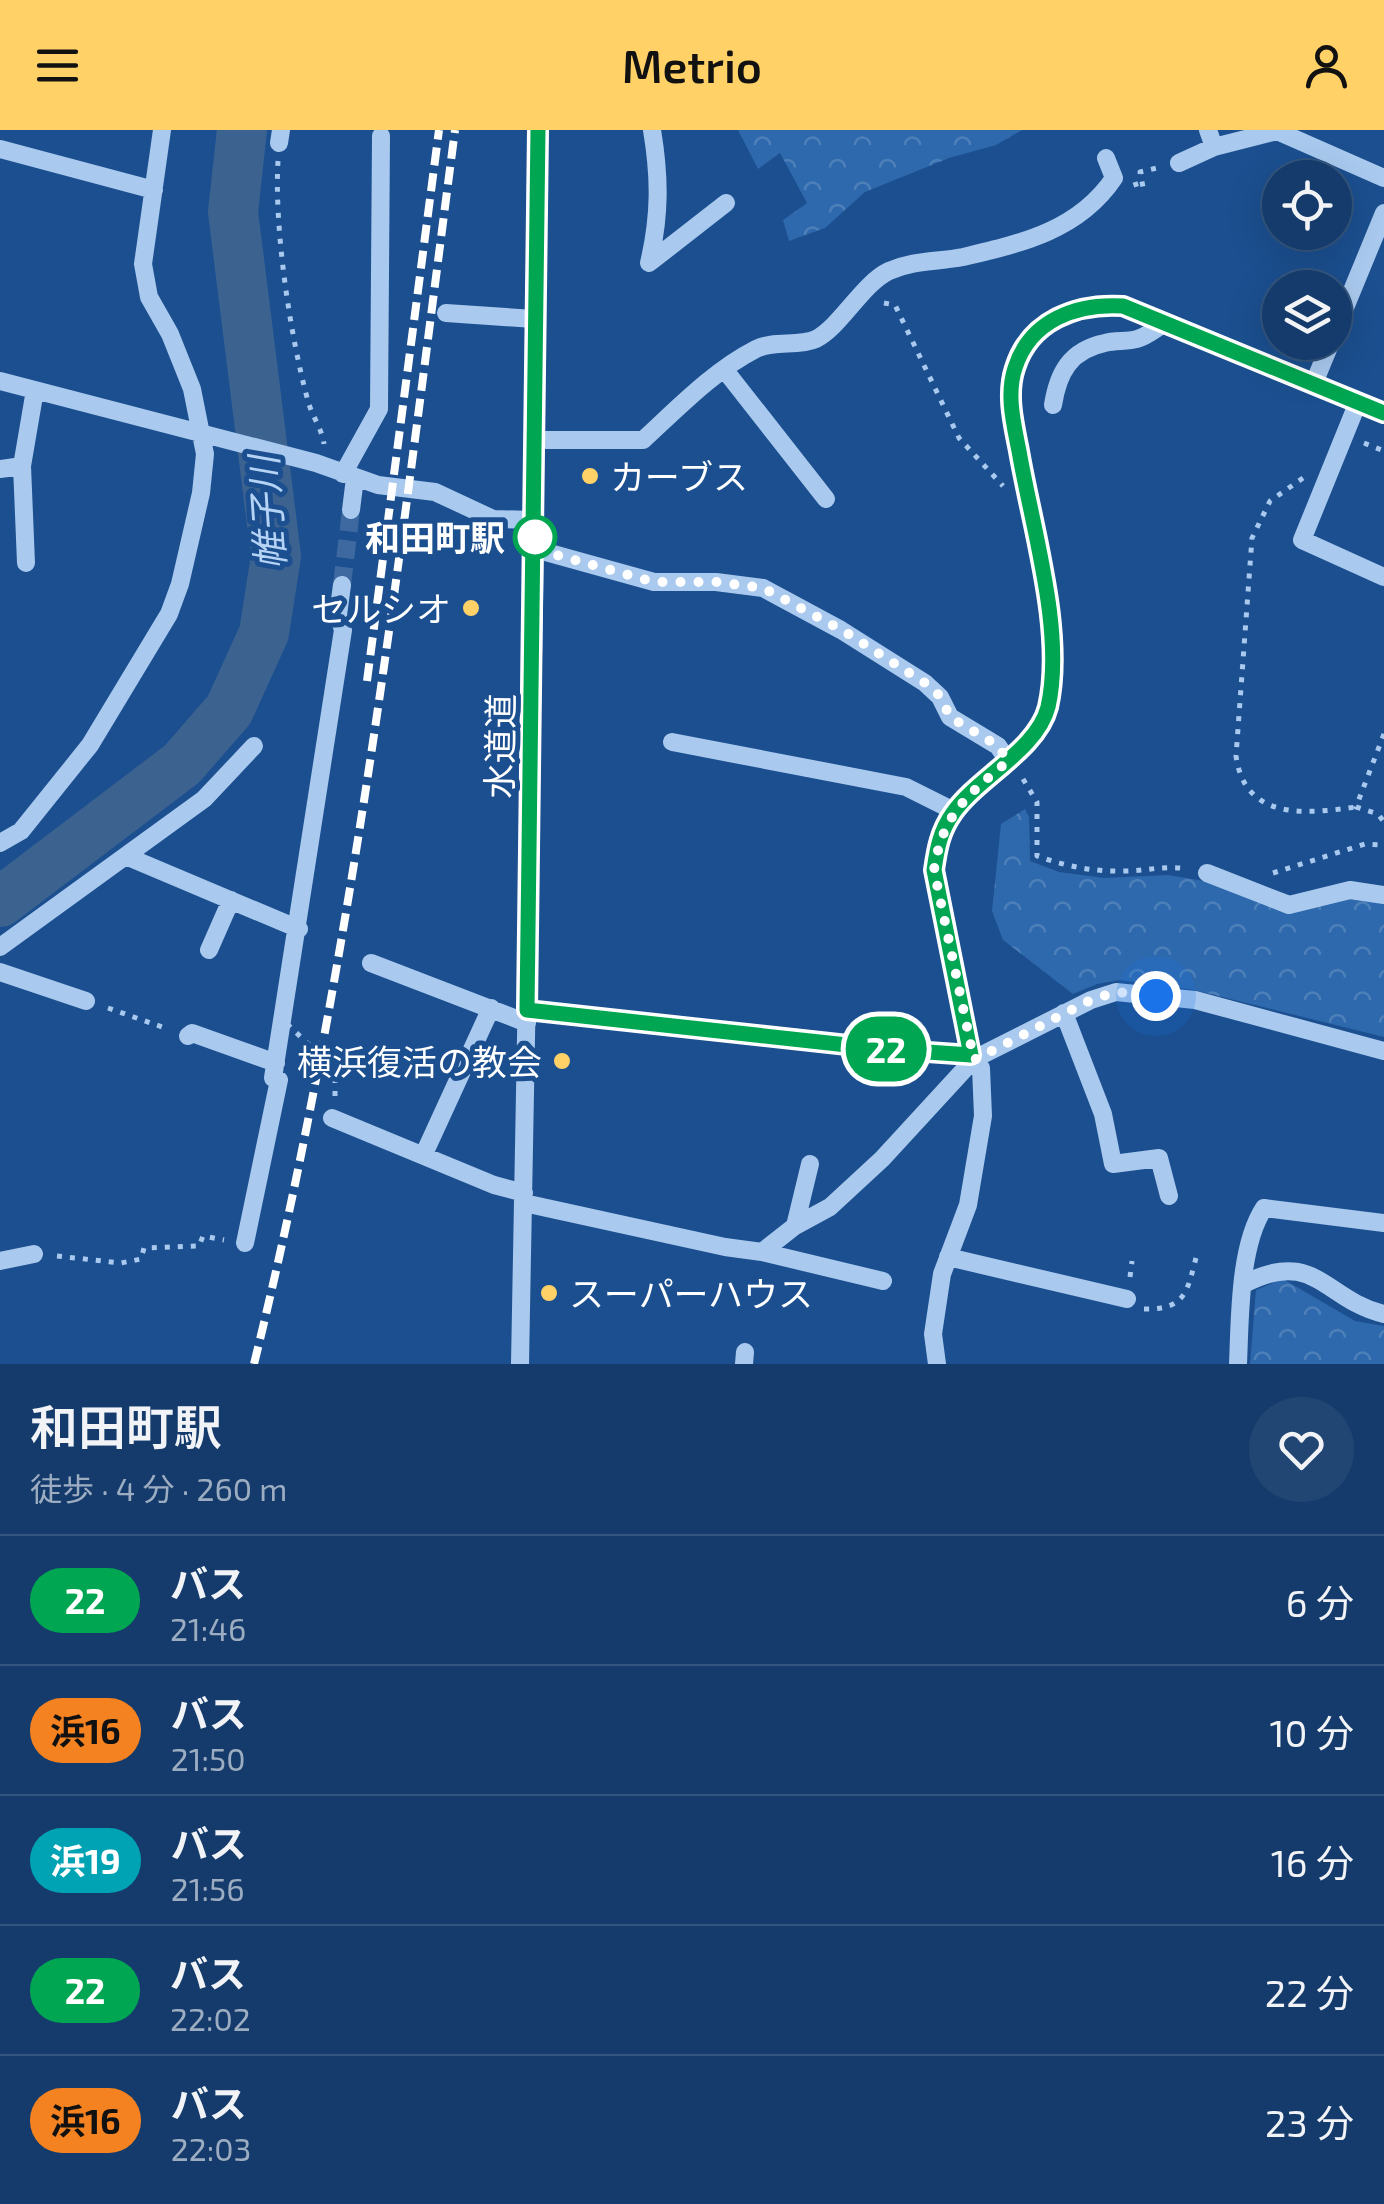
<!DOCTYPE html>
<html lang="ja">
<head>
<meta charset="utf-8">
<style>
  :root { --surface:#143b6b; --page:#214673; --text:#f1f3f6; --muted:#9dadc1; --line:#33557e; --accent:#ffd166 }
  body { margin:0; font-family:"Exo 2","Noto Sans JP",sans-serif; background:var(--page); color:var(--text); height:100vh; display:flex; flex-direction:column; font-size:38px; white-space:nowrap }
  * { box-sizing:border-box; margin:0 }
  p { font-size:32px; color:var(--muted) }
  .icon { flex:none; width:55px; height:55px; fill:none; stroke:currentColor; stroke-width:2; stroke-linecap:round; stroke-linejoin:round }
  .map { position:relative; height:1234px; overflow:hidden }
  .panel { display:flex; flex-direction:column; background:var(--surface); flex:1 }
  .panel>* { flex:none }
  .badge { padding:0 20px; border-radius:32px; font-size:35px; line-height:65px }
  .buttons { position:absolute; left:1262px; top:30px; display:grid; gap:20px }
  .buttons a { display:grid; place-items:center; width:90px; height:90px; border-radius:50%; background:var(--surface); box-shadow:0 10px 40px #0002,0 0 0 2px var(--line); font-size:50px }
  .you { position:absolute; width:50px; height:50px; margin:-25px; border:8px solid #fff; border-radius:50%; background:#1a73e8; box-shadow:0 0 0 15px #1a73e833 }
  .map>.badge { position:absolute; translate:-50% -50%; box-shadow:0 0 0 5px #fff }
  .round { display:grid; place-items:center; flex:none; width:105px; height:105px; border-radius:52px; background:var(--page) }
  .headline { display:flex; align-items:center; justify-content:space-between; height:170px; padding:0 30px }
  h1 { font-size:48px; font-weight:600; line-height:75px }
  ul { padding:0; list-style:none }
  li { display:flex; align-items:center; gap:30px; height:130px; padding:0 30px; border-top:2px solid var(--line) }
  li div { flex:1 }
  li b { display:block; font-size:38px }
  li em { font-style:normal }
  li .badge { min-width:110px; font-weight:700; text-align:center }
  header { display:flex; justify-content:space-between; align-items:center; height:130px; padding:0 30px; background:var(--accent); color:#111; font-size:45px; font-weight:600 }
  .map>svg:first-child { display:block }
  .forest { fill:url(#forest-crowns) }
  .lines { fill:none; stroke-linecap:round; stroke-linejoin:round }
  .river { stroke:#3c6290; stroke-width:50 }
  .minor-tunnel { stroke:#3d69a0; stroke-width:18; stroke-dasharray:18 9; stroke-linecap:butt }
  .path { stroke:#a9c9ee; stroke-width:5; stroke-dasharray:5 8; stroke-linecap:butt }
  .minor { stroke:#a9c9ee; stroke-width:18 }
  .rail { stroke:#fff; stroke-width:8; stroke-dasharray:18 8; stroke-linecap:butt }
  .path-bridge { stroke:#a9c9ee; stroke-width:5; stroke-dasharray:5 8; stroke-linecap:butt }
  .line-casing { stroke:#fff; stroke-width:22 }
  .line { stroke:#00a651; stroke-width:15 }
  .walk { stroke:#fff; stroke-width:10; stroke-dasharray:0 18 }
  .poi-dot { fill:#ffd166; stroke:#1b4f8f; stroke-width:4 }
  .stop-dot { fill:#fff; stroke:#00a651; stroke-width:5 }
  .labels { text-anchor:middle; dominant-baseline:central; stroke-width:10; stroke-linejoin:round; paint-order:stroke }
  .poi-label { font-size:35px; fill:#fff; stroke:#1b4f8f; text-anchor:start }
  .stop-label { font-size:35px; font-weight:bold; fill:#fff; stroke:#1b4f8f; text-anchor:end }
  .street-label { font-size:35px; fill:#fff; stroke:#1b4f8f }
  .water-label { font-size:38px; font-style:italic; fill:#b5d3f5; stroke:#1b4f8f }
</style>
</head>
<body>
<header><svg class="icon" aria-label="menu" viewBox="0 0 24 24"><path d="M4 6h16M4 12h16M4 18h16"/></svg>Metrio<svg class="icon" aria-label="person" viewBox="0 0 24 24"><circle cx="12" cy="8" r="4"/><path d="M4 21q1-7 8-7t8 7"/></svg></header>
<div class="map">
<svg width="1384" height="1234" viewBox="0 0 1384 1234">
  <defs>
    <pattern id="forest-crowns" width="20" height="18" patternUnits="userSpaceOnUse" patternTransform="scale(2.5)"><rect width="20" height="18" fill="#2e69ad"/><path d="M2 6a3 3 0 1 1 6 0M12 15a3 3 0 1 1 6 0" fill="none" stroke="#4d80b9"/></pattern>
  </defs>
  <rect width="100%" height="100%" fill="#1b4f8f"/>
  <path class="forest" d="M738 0H1022L996 15 949 28 865 62 825 98 789 111 783 90 807 73 780 23 758 39Z
    M1025 679 1029 687 1030 731 1059 742 1104 748 1168 745 1204 751 1289 783 1351 768 1384 773V907L1194 860 1120 850 1097 854 1073 864 1003 810 992 781 1001 694Z
    M1283 1149 1355 1191 1384 1196V1234H1250L1256 1160Z"/>
  <g class="lines">
    <path class="river" d="M0 772 182 634 229 580 264 503 276 426 233 82 242 0"/>
    <path class="minor-tunnel" d="M342 455 351 380"/>
    <path class="path" d="M278 31C274 97 290 206 308 271 312 286 322 299 324 314
      M1135 52 1137 58 1143 57 1140 42 1157 38
      M884 173 895 175 959 308 1003 356
      M1364 313 1384 321
      M1303 348 1270 371 1252 408 1236 626C1245 691 1306 684 1356 677
      M1384 604 1356 677 1378 684 1384 692
      M1023 649 1037 672V726C1065 736 1094 742 1124 741 1146 741 1165 735 1187 739
      M1273 743 1365 714 1384 715
      M108 878 168 899
      M335 966V945
      M57 1126 121 1133 141 1129 144 1118 199 1116 203 1106 224 1110
      M1130 1147 1132 1131
      M1144 1179C1189 1180 1187 1158 1198 1121"/>
    <path class="minor" d="M652 0C660 48 660 86 649 133L726 73
      M1208 0 1214 17 1277 1 1384 48
      M279 13 281 0
      M0 19 154 60
      M1179 33 1214 17
      M446 183 534 189
      M1335 202 1384 83
      M724 239 826 369
      M0 251 316 333 378 355 435 362 493 389 535 390
      M1314 253 1331 212
      M1358 272 1302 410 1384 447
      M1053 275C1058 243 1070 220 1105 213 1115 210 1127 212 1137 209 1146 207 1157 198 1165 193
      M533 310H643C678 278 713 241 756 219 774 210 798 217 816 209 840 197 863 153 889 141 914 130 937 132 963 127 1023 113 1079 100 1114 48L1106 28
      M0 339 22 336
      M343 344 379 279 381 6
      M351 380 355 348
      M535 419 654 452H716L763 458 841 500 925 553 940 567 950 587 998 616 1008 631
      M26 433 22 336 35 260
      M672 612 906 657 954 681
      M0 713 21 701 90 615 169 484 180 454 201 363 205 324 192 259 170 204 149 167 143 134 162 0
      M128 727 299 799
      M1207 743 1289 775 1350 760 1384 765
      M0 817 204 669 254 616
      M209 820 231 770
      M371 833 527 893
      M0 842 86 871
      M527 881 884 919 971 925
      M1064 883 1103 984 1113 1034 1159 1028 1169 1066
      M188 906 192 903 276 933
      M332 988 494 1055 524 1063
      M424 1024 491 878
      M810 1034 795 1096 762 1122 883 1151
      M524 1073 725 1117 762 1122
      M795 1096 830 1077 882 1029 974 929 1091 870 1116 862 1195 870 1384 921
      M245 1113 279 950 273 948 343 500 338 485 342 455
      M948 1127 1127 1169
      M0 1131 34 1124
      M1244 1154C1315 1117 1325 1170 1384 1184
      M520 1234 535 419 534 189 538 0
      M744 1234 745 1222
      M937 1234 933 1204 942 1144 968 1075 983 986 981 938 971 925 934 740C937 719 940 701 953 683 977 648 1037 621 1047 576 1065 502 1032 397 1019 321 1014 295 1006 265 1015 238 1030 190 1077 173 1123 176L1384 283
      M1238 1234C1240 1189 1239 1116 1264 1078L1384 1093"/>
    <path class="rail" d="M367 551 439 0
      M254 1234C354 829 401 413 455 0"/>
    <path class="path-bridge" d="M287 894 334 938 335 945"/>
  </g>
  <g class="lines">
    <defs>
      <path id="line" d="M538 0 527 880 884 919 971 925 934 740C937 719 940 701 953 683 977 648 1037 620 1048 577 1065 502 1032 397 1019 321 1014 295 1006 265 1015 238 1030 190 1077 173 1123 176L1384 283"/>
    </defs>
    <use href="#line" class="line-casing"/>
    <use href="#line" class="line"/>
    <path class="walk" d="M535 407V419L654 452H716L763 458 842 500 925 553 940 566 950 587 998 616 1008 631C966 667 943 683 934 740L974 930 1091 870 1116 862 1156 866"/>
  </g>
  <g class="poi-dot">
    <circle cx="590" cy="346" r="10"/>
    <circle cx="471" cy="478" r="10"/>
    <circle cx="562" cy="931" r="10"/>
    <circle cx="549" cy="1163" r="10"/>
  </g>
  <circle class="stop-dot" cx="535" cy="407" r="20"/>
  <g class="labels">
    <g class="poi-label">
      <text x="610" y="346">カーブス</text>
      <text x="451" y="478" text-anchor="end">セルシオ</text>
      <text x="542" y="931" text-anchor="end">横浜復活の教会</text>
      <text x="569" y="1163">スーパーハウス</text>
    </g>
    <g class="stop-label">
      <text x="505" y="407">和田町駅</text>
    </g>
    <g class="street-label">
      <text transform="translate(499 616) rotate(-89)">水道道</text>
    </g>
    <g class="water-label">
      <text transform="translate(266 383) rotate(-94)">帷子川</text>
    </g>
  </g>
</svg>
<div class="buttons">
<a><svg class="icon" aria-label="locate" viewBox="0 0 24 24"><circle cx="12" cy="12" r="6"/><path d="M12 2v4M12 18v4M2 12h4M18 12h4"/></svg></a>
<a><svg class="icon" aria-label="layers" viewBox="0 0 24 24"><path d="M12 4l9 5-9 5-9-5zM3 14l9 5 9-5"/></svg></a>
</div>
<div class="you" style="left:1156px;top:866px"></div>
<b class="badge" style="left:886px;top:919px;background:#00a651;color:#fff">22</b>
</div>
<section class="panel">
<div class="headline"><div><h1>和田町駅</h1><p>徒歩 · 4 分 · 260 m</p></div><a class="round"><svg class="icon" aria-label="heart" viewBox="0 0 24 24"><path d="M12 20l-8-8c-3-5 5-10 8-4 3-6 11-1 8 4z"/></svg></a></div>
<ul>
<li><span class="badge" style="background:#00a651;color:#fff">22</span><div><b>バス</b><p>21:46</p></div><em>6 分</em></li>
<li><span class="badge" style="background:#f58220;color:#111">浜16</span><div><b>バス</b><p>21:50</p></div><em>10 分</em></li>
<li><span class="badge" style="background:#00a3b4;color:#fff">浜19</span><div><b>バス</b><p>21:56</p></div><em>16 分</em></li>
<li><span class="badge" style="background:#00a651;color:#fff">22</span><div><b>バス</b><p>22:02</p></div><em>22 分</em></li>
<li><span class="badge" style="background:#f58220;color:#111">浜16</span><div><b>バス</b><p>22:03</p></div><em>23 分</em></li>
</ul>
</section>
</body>
</html>
